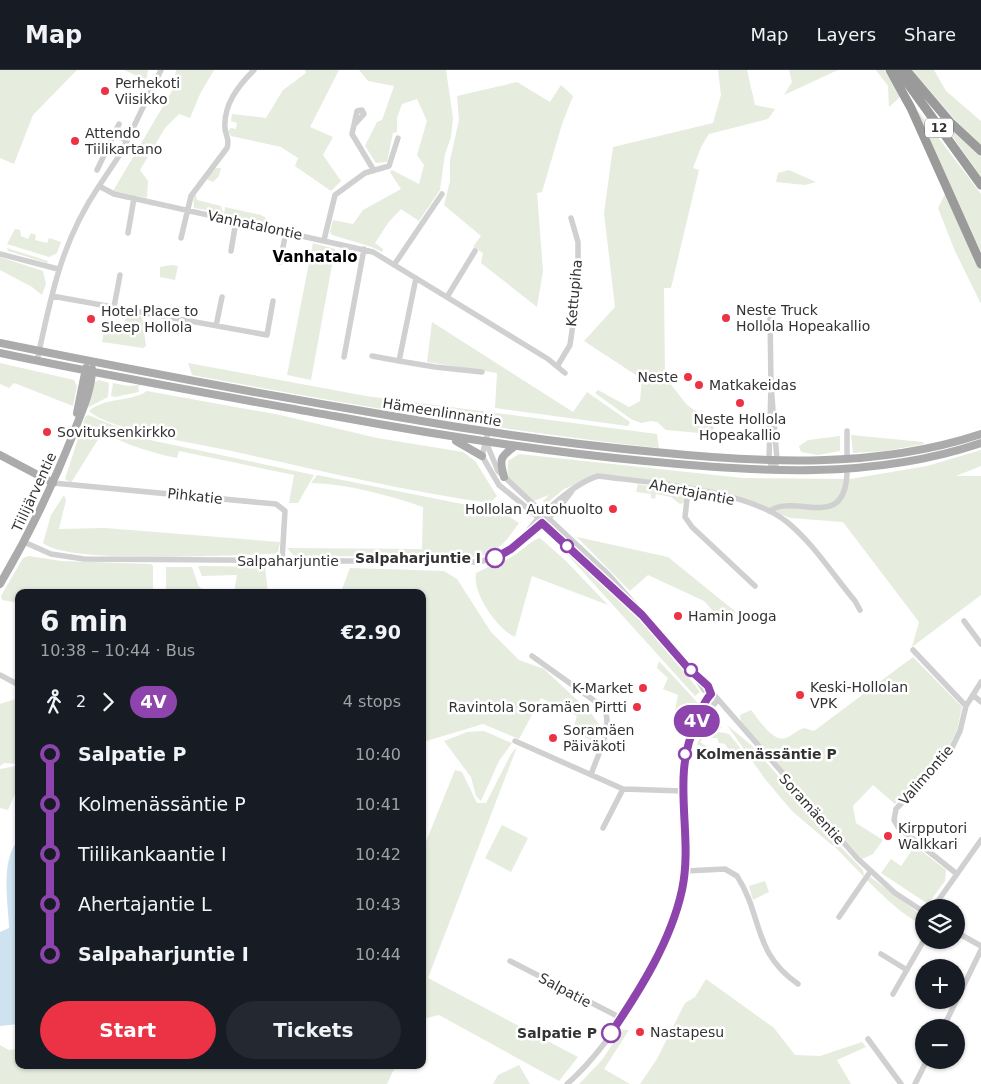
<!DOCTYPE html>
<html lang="en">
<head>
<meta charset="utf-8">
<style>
  :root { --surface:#171b24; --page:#242831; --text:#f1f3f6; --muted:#9ea1a6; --line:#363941; --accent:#ec3245 }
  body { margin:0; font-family:"DejaVu Sans",sans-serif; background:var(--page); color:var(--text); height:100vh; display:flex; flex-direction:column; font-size:19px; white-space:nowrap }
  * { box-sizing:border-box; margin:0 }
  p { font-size:16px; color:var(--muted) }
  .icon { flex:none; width:28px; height:28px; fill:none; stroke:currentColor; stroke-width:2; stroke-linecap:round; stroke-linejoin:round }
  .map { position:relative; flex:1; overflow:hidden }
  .drawer { position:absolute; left:15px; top:519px; width:411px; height:480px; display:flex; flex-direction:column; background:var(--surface); border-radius:10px; box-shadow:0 1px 4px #0004 }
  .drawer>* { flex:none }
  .badge { padding:0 10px; border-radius:16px; font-size:18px; line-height:32px }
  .controls { position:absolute; left:915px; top:829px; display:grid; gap:10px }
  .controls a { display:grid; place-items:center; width:50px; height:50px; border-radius:50%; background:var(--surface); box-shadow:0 1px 4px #0004; font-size:25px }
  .map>.badge { position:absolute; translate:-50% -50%; box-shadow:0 0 0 2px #fff }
  .legs { display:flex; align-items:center; gap:8px; height:55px; padding:0 25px; font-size:16px }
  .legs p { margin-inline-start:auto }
  .overview { display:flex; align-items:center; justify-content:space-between; height:85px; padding:0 25px }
  h1 { font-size:28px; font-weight:600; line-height:38px }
  .primary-button { display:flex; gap:10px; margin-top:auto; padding:10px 25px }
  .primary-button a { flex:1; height:58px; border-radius:30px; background:var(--accent); color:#fff; font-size:20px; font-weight:600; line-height:58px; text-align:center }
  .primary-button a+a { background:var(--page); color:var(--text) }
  ul { padding:0 25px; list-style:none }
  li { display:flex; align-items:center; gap:18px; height:50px; font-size:19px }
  li i { display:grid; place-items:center; width:8px; height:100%; margin:0 6px; background:currentColor }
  li i::after { content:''; width:12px; height:12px; margin:-6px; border:4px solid; border-radius:50%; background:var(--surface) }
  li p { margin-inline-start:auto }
  li:first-child i { background:linear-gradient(#0000 50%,currentColor 0) }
  li:last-child i { background:linear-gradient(currentColor 50%,#0000 0) }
  header { display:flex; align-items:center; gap:30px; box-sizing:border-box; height:70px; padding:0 25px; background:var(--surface); border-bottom:1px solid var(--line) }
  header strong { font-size:24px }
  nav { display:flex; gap:28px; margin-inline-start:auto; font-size:18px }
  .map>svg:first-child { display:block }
  .green { fill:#e6ecde }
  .water { fill:#cee3ef }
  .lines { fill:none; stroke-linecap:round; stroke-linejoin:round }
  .minor { stroke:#d0d0d0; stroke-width:5.5 }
  .major { stroke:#ababab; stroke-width:8 }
  .highway { stroke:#9a9a9a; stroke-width:9 }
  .line-1-casing { stroke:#fff; stroke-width:11 }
  .line-1 { stroke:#8e44ad; stroke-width:8 }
  .poi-dot { fill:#ec3245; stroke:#fff; stroke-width:2 }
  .stop-1-dot { fill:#fff; stroke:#8e44ad; stroke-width:2.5 }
  .labels { text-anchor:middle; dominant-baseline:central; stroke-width:5; stroke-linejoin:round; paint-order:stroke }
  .shield { fill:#fff; stroke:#707070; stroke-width:1 }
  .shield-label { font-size:12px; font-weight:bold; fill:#333 }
  .poi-label { font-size:14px; fill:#333; stroke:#fff; text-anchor:start }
  .street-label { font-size:14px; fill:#333; stroke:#fff }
  .stop-label { font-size:14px; font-weight:bold; fill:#333; stroke:#fff; text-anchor:end }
  .neighbourhood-label { font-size:15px; font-weight:bold; fill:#000; stroke:#fff }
</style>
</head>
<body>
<header>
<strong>Map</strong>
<nav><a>Map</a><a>Layers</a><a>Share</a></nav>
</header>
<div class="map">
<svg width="981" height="1014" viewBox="0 0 981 1014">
  <rect width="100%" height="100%" fill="#fff"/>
  <path class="green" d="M0 0H77L33 45 14 94 0 88Z
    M124 0H148L146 10Z
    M176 0H214L200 24 190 48 179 44 165 58 140 100 148 111 147 128 113 121 172 21Z
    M305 0H339L310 57 333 67 323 85 341 111 331 121 295 96 298 88 281 77 231 66 228 61 231 58 236 59 237 53 231 51 232 44 266 48 283 20 306 3Z
    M359 0H446L453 48 451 67 445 84 440 120 419 151 401 139 388 153 375 173 383 179 382 182 372 177 332 165 330 162 333 150 353 154 363 140 401 119 390 102 392 100 419 114 424 95 417 85 427 51 417 29 402 34 397 48V62L393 63 387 92 376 93 365 76 377 52 382 50 394 16 368 11Z
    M718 0H747L755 35 775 39 768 49 709 64 701 77 693 98 699 100 671 218H664L665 307 687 335 711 352 714 358 711 364 666 360 657 352 651 351 641 353 631 349 595 323 598 320 629 337 640 331 642 309 584 271 615 237 604 143 613 77 713 53 721 25Z
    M789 0H838L784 25 792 12Z
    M876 0H884L900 27 889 37 888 16Z
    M912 0H934L946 21 981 51V75L957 52Z
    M517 12 550 32 561 15 573 26 562 54 542 122 537 123 543 201 537 237 481 193 483 183 473 177 481 166 444 135 450 111V90L459 50 457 26Z
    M912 33 981 124V182Z
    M939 47 981 87V107Z
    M216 98H221L219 106 213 112 206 109Z
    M789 100 816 112 805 115 776 112 778 103Z
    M945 124 981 200V234L955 181 938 138Z
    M196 125 197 130 221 136 223 143 194 138 193 126Z
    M225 137 261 145 266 148 264 154 224 145Z
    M15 159 20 160 21 166 28 169 31 163 36 165 35 170 47 173 49 168 61 172 57 183 49 187 7 174Z
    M313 173 335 179 311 310 287 305Z
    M7 178 48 191 47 193 8 181Z
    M0 187 43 201 46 214 42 225 32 217 0 200Z
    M171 195 178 196 175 210 160 207V197Z
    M107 240 142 246 146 276 143 278 102 272 106 251 124 254 126 246 107 243Z
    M432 252 573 342 587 322 630 352 628 356 495 338 497 303 427 292Z
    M0 293 74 310 77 316 73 336 14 313 9 318 0 314Z
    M188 293 366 326 657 364 659 378C502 361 347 334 192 305Z
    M99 310 109 313 108 327 85 339 95 312Z
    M113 313 128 316 141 315 138 317 139 322 115 327 111 326Z
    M147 321 280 345 377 368 463 382 475 391 497 426 490 433C402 421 314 399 227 380 195 373 112 361 89 341 105 327 131 332 147 321Z
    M88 345 150 370 314 405 298 433H289L294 405 179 381 177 388C150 383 127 374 102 363L71 413 65 409 85 347Z
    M851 365 923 372 924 374 885 381 853 383Z
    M840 366V381L818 385 801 382 799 376 808 370Z
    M981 380V396L956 406H981V525L912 577 919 552 843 452 790 448 726 423 598 406 564 419 546 434 543 431 549 425 531 432 507 410 508 391 519 384 743 408 850 409 927 396Z
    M317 405 502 442 519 453C505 472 499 483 474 487L294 486 287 478 422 479 423 437C388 425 348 414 311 413Z
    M638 414 682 422 686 432 680 434 671 427 656 424 655 429 651 428V424L636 422Z
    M64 425 66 430 59 459 105 458 280 472 278 482 275 484C235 484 68 495 43 473L51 445Z
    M577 467 668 487 736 542 723 552 704 531 648 505 630 521Z
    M540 468 565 490 608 535 532 506 515 567C497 559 472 523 476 503 491 495 507 492 520 481 527 476 532 470 540 468Z
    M567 480C619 519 661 570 700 622L695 626 565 482Z
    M29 486 61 491 151 494 153 496V519L151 522H19V533L2 530 1 526 23 488Z
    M198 496 265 497 268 522H234L237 505 202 506Z
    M166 497H192L199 517 209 522H166Z
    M350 498 444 501 457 509 491 562 519 590 544 599 591 643 600 656 596 672 572 663 577 646 541 628 519 669 483 654 423 672 422 522H341Z
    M913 587 962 637 957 660 948 679 895 734 873 715 853 736 856 753 883 770 873 784 862 789 741 652 740 645 751 640C758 649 774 673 786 668 793 665 797 660 804 658L814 661Z
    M659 591 698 633 691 650 680 646 675 640 678 625 663 619 668 608 657 598Z
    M19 628V694L4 693 0 696V634Z
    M714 648 722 657 719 660 705 657Z
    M727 655 750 674 835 770 833 776 792 741 765 709Z
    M704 659 729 664 745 684H734V680L728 679 725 674 719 673 717 668H710L708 663 700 672 723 688 697 674Z
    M484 661 512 673 499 691 481 731 476 726 471 707 444 671 467 662Z
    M517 677 428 908 578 987 559 1011 439 945 423 949V779L455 700 462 702 477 733H486L511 684Z
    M16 696 19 699 17 719 8 740 0 738V699Z
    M502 755 528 768 511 802 485 788Z
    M838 774 863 800 864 807 835 777Z
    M915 776 946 800 945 811 928 834 881 803 891 789 901 796Z
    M869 806 924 847V856C901 844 885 828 867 810Z
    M765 811 769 822 753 830 749 816Z
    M706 909 774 958 795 985 820 986 862 972 866 977 837 990 851 1014H640L657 989 685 933 695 927Z
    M622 960H629L604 999 630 1014H579L602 990Z
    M0 975 9 980 19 979V995H396L387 1014H0Z
    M519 995 530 1014H493L498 1005Z"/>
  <path class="water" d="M19 769V954L0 956V862L9 858C8 831 0 790 19 769Z"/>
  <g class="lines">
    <path class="minor" d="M355 54 364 44 362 40 357 41 352 64 373 99
      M114 64 127 71
      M97 100 119 54
      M99 116 121 83 161 0
      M128 163 134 128
      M181 168 191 126 227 78C230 70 226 66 225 59 223 35 238 16 254 0
      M324 170 335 125 365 103 389 96 398 68
      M231 181 236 151
      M0 184 58 199
      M280 192 286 162
      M394 195 442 124
      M52 226 267 265 273 231
      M447 227 475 181
      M114 237 120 205
      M770 245 771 315
      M216 256 222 227
      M372 286 399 291 416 208
      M344 287 364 179
      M37 291C51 226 61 172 99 116L114 124 373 182 548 289 565 303
      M399 291 435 297 482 302
      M558 295 570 275 578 218V172L571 148
      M771 315 777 390 774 401 769 390Z
      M847 361V384
      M488 362 482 386 499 415 532 442 636 541
      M486 372 498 401 609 505 858 789 895 823 924 842
      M53 413 276 434 285 441 282 491
      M688 420 685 447 692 457 755 516
      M769 441C797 423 844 462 847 404
      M526 464C539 444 575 413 598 406 651 413 745 419 787 452 813 473 833 505 855 531L860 540
      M24 472 51 484 84 489 479 492C516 484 550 450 572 421
      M964 551 981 574
      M913 580 966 636
      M532 586 603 637C615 656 597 685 591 705
      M0 605 19 615
      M696 608 704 620 711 624
      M973 625 981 632
      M697 652 717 631
      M515 671 623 719 683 721
      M603 758 623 719
      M686 801 725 799 737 806C763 846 752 882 798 914
      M957 804 898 757 894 750 896 739 950 682 960 661 966 636 981 612
      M933 838 981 770
      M839 847 870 802
      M956 862 981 876
      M881 884 907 900
      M510 891 621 948
      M893 924 924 870
      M943 958 981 880
      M868 969 901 1014
      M567 1014C616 972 676 870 685 806 692 753 672 706 696 654 701 643 702 633 711 624
      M915 1014 927 990"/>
    <path class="major" d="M0 273C132 300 265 325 398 347 483 362 568 374 655 382 764 393 875 399 981 364
      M0 283C111 307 222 326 334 346 437 365 540 381 645 391 758 402 872 410 981 373
      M77 343 86 298
      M456 371 482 386
      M0 385 53 413
      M504 407C499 389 500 387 515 376
      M0 514C29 465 53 415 74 362 81 343 92 320 92 299"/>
    <path class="highway" d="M890 0 911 38 981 194
      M898 0 981 115
      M906 0 950 52 981 81"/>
  </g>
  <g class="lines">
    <defs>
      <path id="line-1" d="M495 488 511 479 542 453 642 545 688 598 708 616 711 624C702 633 701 643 696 654 670 707 694 764 682 820 671 871 640 920 611 963"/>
    </defs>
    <use href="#line-1" class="line-1-casing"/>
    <use href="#line-1" class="line-1"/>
  </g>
  <g class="poi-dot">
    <circle cx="105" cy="21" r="5"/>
    <circle cx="75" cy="71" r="5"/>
    <circle cx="726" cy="248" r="5"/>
    <circle cx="91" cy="249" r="5"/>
    <circle cx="688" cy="307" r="5"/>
    <circle cx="699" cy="315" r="5"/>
    <circle cx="740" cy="333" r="5"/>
    <circle cx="47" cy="362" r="5"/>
    <circle cx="613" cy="439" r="5"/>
    <circle cx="678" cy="546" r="5"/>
    <circle cx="643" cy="618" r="5"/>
    <circle cx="800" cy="625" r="5"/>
    <circle cx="637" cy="637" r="5"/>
    <circle cx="553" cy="668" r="5"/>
    <circle cx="888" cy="766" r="5"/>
    <circle cx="640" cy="962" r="5"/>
  </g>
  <g class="stop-1-dot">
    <circle cx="567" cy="476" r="6"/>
    <circle cx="495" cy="488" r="9"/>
    <circle cx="691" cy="600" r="6"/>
    <circle cx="685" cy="684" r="6"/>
    <circle cx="611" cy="963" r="9"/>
  </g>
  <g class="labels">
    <rect class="shield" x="925" y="48.5" width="28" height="19" rx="4"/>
    <g class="shield-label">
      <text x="939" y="58">12</text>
    </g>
    <g class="poi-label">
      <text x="115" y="13">Perhekoti<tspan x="115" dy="16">Viisikko</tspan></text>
      <text x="85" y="63">Attendo<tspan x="85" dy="16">Tiilikartano</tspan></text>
      <text x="736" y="240">Neste Truck<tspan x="736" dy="16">Hollola Hopeakallio</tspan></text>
      <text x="101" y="241">Hotel Place to<tspan x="101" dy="16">Sleep Hollola</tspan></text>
      <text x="678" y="307" text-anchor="end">Neste</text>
      <text x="709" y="315">Matkakeidas</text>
      <text x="740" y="349" text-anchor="middle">Neste Hollola<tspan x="740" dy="16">Hopeakallio</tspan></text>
      <text x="57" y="362">Sovituksenkirkko</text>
      <text x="603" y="439" text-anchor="end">Hollolan Autohuolto</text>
      <text x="688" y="546">Hamin Jooga</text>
      <text x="810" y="617">Keski-Hollolan<tspan x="810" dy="16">VPK</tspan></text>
      <text x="633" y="618" text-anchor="end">K-Market</text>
      <text x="627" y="637" text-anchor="end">Ravintola Soramäen Pirtti</text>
      <text x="563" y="660">Soramäen<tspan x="563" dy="16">Päiväkoti</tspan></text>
      <text x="898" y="758">Kirpputori<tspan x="898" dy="16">Walkkari</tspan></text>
      <text x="650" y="962">Nastapesu</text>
    </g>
    <g class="street-label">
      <text transform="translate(255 155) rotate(12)">Vanhatalontie</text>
      <text transform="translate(574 223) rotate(-85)">Kettupiha</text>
      <text transform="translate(442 342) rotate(9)">Hämeenlinnantie</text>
      <text transform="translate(34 422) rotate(-65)">Tiilijärventie</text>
      <text transform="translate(692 422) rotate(11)">Ahertajantie</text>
      <text transform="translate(195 426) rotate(6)">Pihkatie</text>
      <text x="288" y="491">Salpaharjuntie</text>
      <text transform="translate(926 705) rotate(-49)">Valimontie</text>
      <text transform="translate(812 739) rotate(48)">Soramäentie</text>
      <text transform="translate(565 920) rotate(28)">Salpatie</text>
    </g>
    <g class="stop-label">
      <text x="481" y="488">Salpaharjuntie I</text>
      <text x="696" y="684" text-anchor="start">Kolmenässäntie P</text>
      <text x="597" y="963">Salpatie P</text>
    </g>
    <g class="neighbourhood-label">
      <text x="315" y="187">Vanhatalo</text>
    </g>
  </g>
</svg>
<div class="controls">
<a><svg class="icon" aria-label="layers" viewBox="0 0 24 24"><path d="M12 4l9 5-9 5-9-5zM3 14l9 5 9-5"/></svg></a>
<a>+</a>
<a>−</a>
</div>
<b class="badge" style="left:697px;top:651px;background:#8e44ad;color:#fff">4V</b>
<section class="drawer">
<div class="overview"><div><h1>6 min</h1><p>10:38 – 10:44 · Bus</p></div><b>€2.90</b></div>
<div class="legs"><svg class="icon" aria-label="walk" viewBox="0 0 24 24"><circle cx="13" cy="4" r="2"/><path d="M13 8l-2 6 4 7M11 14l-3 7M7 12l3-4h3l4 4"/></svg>2<svg class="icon" aria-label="forward" viewBox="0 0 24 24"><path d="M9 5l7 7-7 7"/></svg><b class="badge" style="background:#8e44ad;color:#fff">4V</b><p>4 stops</p></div>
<ul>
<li><i style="color:#8e44ad"></i><b>Salpatie P</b><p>10:40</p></li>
<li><i style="color:#8e44ad"></i><span>Kolmenässäntie P</span><p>10:41</p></li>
<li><i style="color:#8e44ad"></i><span>Tiilikankaantie I</span><p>10:42</p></li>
<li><i style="color:#8e44ad"></i><span>Ahertajantie L</span><p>10:43</p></li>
<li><i style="color:#8e44ad"></i><b>Salpaharjuntie I</b><p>10:44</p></li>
</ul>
<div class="primary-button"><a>Start</a><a>Tickets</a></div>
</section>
</div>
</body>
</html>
